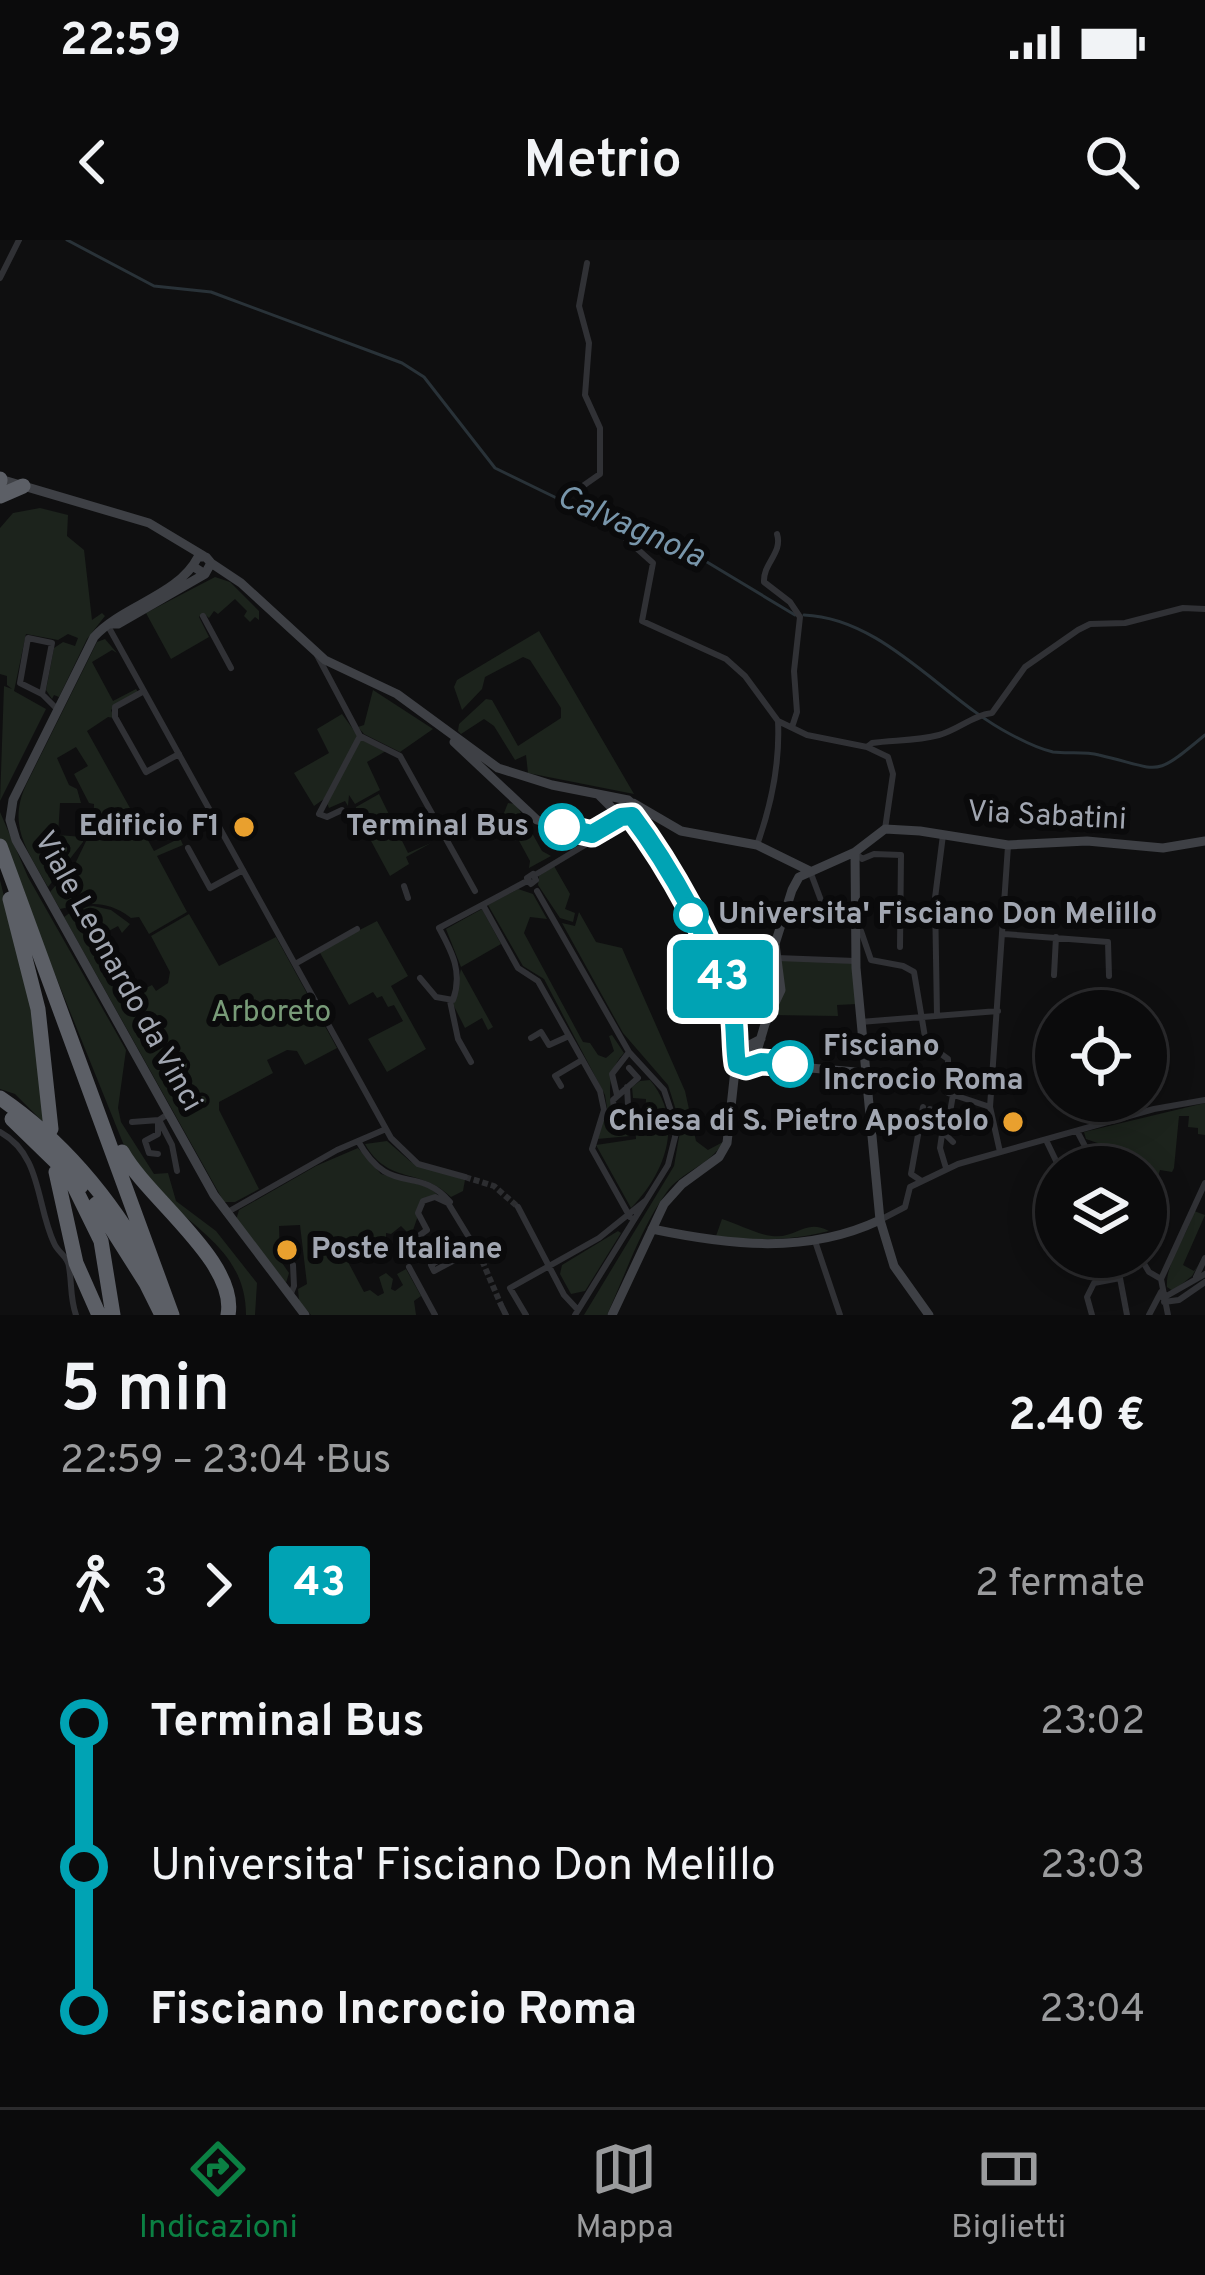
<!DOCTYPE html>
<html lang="it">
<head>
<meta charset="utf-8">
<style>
  :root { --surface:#0b0b0c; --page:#19191a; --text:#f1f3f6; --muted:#9a9b9d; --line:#2b2b2d; --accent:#0b8043 }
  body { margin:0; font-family:Overpass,sans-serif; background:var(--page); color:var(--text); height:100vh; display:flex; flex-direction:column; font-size:45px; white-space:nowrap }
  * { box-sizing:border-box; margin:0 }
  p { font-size:39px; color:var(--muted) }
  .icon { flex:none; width:66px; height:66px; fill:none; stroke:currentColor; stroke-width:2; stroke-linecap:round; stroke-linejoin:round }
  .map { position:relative; height:1075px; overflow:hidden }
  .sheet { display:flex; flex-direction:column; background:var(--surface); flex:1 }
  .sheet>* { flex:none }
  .badge { padding:0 24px; border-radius:9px; font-size:42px; line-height:78px }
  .controls { position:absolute; left:1035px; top:750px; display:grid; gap:24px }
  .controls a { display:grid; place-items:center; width:132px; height:132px; border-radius:50%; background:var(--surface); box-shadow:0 6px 30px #0003,0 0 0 3px var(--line); font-size:60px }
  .map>.badge { position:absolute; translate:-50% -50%; box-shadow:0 0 0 6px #fff }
  .legs { display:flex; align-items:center; gap:18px; height:132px; padding:0 60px; font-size:39px }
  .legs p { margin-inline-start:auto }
  .overview { display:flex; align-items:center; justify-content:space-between; height:204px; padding:0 60px }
  h1 { font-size:66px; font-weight:600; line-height:90px }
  ul { padding:0 60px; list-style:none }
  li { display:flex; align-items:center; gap:42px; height:144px; font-size:45px }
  li i { display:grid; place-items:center; width:18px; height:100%; margin:0 15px; background:currentColor }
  li i::after { content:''; width:30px; height:30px; margin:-15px; border:9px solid; border-radius:50%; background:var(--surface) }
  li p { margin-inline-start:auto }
  li:first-child i { background:linear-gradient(#0000 50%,currentColor 0) }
  li:last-child i { background:linear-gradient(currentColor 50%,#0000 0) }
  .status { display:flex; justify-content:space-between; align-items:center; height:84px; padding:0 60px; background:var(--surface); direction:ltr }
  .status svg { height:33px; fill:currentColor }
  header { display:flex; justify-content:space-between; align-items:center; height:156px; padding:0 60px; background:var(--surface); font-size:54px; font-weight:600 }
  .dock { display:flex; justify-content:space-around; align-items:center; height:168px; border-top:3px solid var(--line); background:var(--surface); font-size:33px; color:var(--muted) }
  .dock a { display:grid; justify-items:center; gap:6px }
  .dock .on { color:var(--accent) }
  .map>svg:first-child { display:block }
  .green { fill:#1c231c }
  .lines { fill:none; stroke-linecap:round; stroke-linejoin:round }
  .stream { stroke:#293238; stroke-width:3 }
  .street-tunnel { stroke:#2c2d30; stroke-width:6; stroke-dasharray:6 3; stroke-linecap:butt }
  .street { stroke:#303135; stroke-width:6 }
  .secondary { stroke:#3e4045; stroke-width:9 }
  .highway { stroke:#5c5f66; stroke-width:15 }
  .line-1-casing { stroke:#fff; stroke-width:27 }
  .line-1 { stroke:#00a3b4; stroke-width:18 }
  .poi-dot { fill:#e9a02e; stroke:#0a0a0b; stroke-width:4.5 }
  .stop-1-dot { fill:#fff; stroke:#00a3b4; stroke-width:6 }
  .labels { text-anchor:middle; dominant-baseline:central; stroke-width:12; stroke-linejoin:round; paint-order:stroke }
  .street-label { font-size:30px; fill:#a1a6b1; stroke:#0a0a0b }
  .poi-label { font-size:30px; font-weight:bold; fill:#a1a6b1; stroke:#0a0a0b; text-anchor:end }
  .stop-label { font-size:30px; font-weight:bold; fill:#a1a6b1; stroke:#0a0a0b; text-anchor:start }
  .park-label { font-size:30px; fill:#789b78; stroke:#0a0a0b }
  .water-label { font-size:33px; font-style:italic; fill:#7896ab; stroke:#0a0a0b }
</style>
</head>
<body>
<div class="status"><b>22:59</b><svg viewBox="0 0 49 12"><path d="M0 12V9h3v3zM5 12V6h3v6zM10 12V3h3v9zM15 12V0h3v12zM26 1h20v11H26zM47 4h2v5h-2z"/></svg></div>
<header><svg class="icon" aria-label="back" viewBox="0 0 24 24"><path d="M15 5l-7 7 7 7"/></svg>Metrio<svg class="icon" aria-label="search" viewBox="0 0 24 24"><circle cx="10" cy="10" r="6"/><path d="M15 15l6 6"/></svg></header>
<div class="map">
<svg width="1205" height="1075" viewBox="0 0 1205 1075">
  <rect width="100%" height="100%" fill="#0f0f10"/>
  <path class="green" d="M40 268 68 275 67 296 84 310 92 380 102 373 105 376 87 399 59 457 54 455 52 459 46 450 54 408 63 402 75 406 78 398 68 394 58 400 26 394 14 451 46 469 0 561 4 446 12 449 7 445V436L0 434V288L13 273Z
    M215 337 230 342 259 371V380L255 377 250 382 244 376 247 371 235 359 218 374 214 371 209 378 203 373 199 377 209 397 171 419 146 373Z
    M539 391 634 554 528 533 526 515 515 520 494 486 484 479 461 494 458 491 459 484 486 459 492 460 518 506 561 478V468L530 420 523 417 485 437 482 449 462 470 454 447 457 440Z
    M105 399 117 413 112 410 92 422 113 461 136 449 138 452 111 470 114 478 108 477 87 491 154 611 180 598 183 605 157 616 187 672 149 694 139 677 131 678C106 659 88 663 60 669L50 652 75 624 88 597 93 596 94 564 89 563 74 534 88 526 76 507 57 518 69 545 77 549 81 563H60L58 595 83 597V602L48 647C28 611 7 586 26 545L97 402Z
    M373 450 433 489 400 512 364 494 358 487 364 485Z
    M342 474 358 496 324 559 314 566 294 533 329 513 317 489Z
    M360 499 386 511 367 522 380 550 355 564 349 555 348 566 345 561 329 568 327 563Z
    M379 554 408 613 431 603 406 617 409 624 390 636 370 599 371 594 368 595 355 573 356 567Z
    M508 563 516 564 542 611 551 616 529 628 530 621 504 573Z
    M0 572 28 637 126 810 118 868 121 882 154 934 168 933 176 961 216 991 257 1043 255 1075H246C246 1020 207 996 169 963 150 946 135 925 123 903L0 598Z
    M554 626 570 654 565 669 575 673 573 682 560 678 538 645 539 636Z
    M0 640 33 774 45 884 15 854 0 849Z
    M518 649 533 654 547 679 530 677 524 693 583 802 590 803 598 815 606 818 614 811 609 796 612 795 624 813C603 835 611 862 614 891L630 890V896L597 899 607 868 605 855 544 739 523 726 488 665Z
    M93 666 111 670 130 684 122 693 118 686 105 693 106 700 94 708 112 745 120 741 130 756 152 745 156 751 168 743 170 732 151 696 189 674 219 726 276 697 337 808 305 825 297 811 287 810 267 820 273 833 219 862V870L259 949 235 962H224L64 677 77 668Z
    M482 669 501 704 461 727 446 689Z
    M579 672 596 702 622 708 685 851 696 901 708 910 723 902C710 926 681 931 666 953 641 988 625 1035 607 1075H584L674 926 681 886 668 845 623 793 562 683 575 686Z
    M377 681 408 736 391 746 426 809 387 832 368 799 403 781 394 765 388 767 382 756 377 758 373 752 349 765 319 711Z
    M778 717 853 719 857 764 837 765 838 776 771 775 782 754Z
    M461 729 493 787 488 790 482 778 465 788 453 764Z
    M650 840C685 882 665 933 631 968L596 905 636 899 635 884 645 877 646 859 633 858 632 847 640 841Z
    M1205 863V895L1198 894V888L1188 887 1189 876H1179L1174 928 1172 932 1160 930 1157 939 1151 936 1146 949V927H1136L1138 917 1086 899 1084 892Z
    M387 901 411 922 465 940 463 951 451 957C420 927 388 945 365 904Z
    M358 908 381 934 431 948 440 958 423 961 411 996 401 986 391 994 386 993V998L371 1001 377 1013 372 1016 368 1010 361 1013 356 1005 351 1008 355 1016 347 1020 364 1052 370 1050 378 1056 384 1053 379 1037 386 1033 393 1039 391 1049 395 1051 403 1045 397 1034 406 1029 421 1056 414 1061 416 1075H311L299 1061 298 1049 307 1044 300 985 279 986 280 1020 289 1033 286 1043 236 980 239 970 316 926Z
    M1194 971 1205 975 1183 1025 1194 1031 1199 1024 1192 1036 1173 1051 1167 1047C1165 1023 1188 995 1194 971Z
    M722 979C738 984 756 994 772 996 797 999 805 978 829 991 789 1001 757 1001 716 996Z
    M618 991 621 993 585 1051 571 1054 560 1034 562 1025Z"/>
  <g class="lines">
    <path class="stream" d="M67 0 154 46 211 52 402 123 424 137 495 228 573 266 609 276 697 316 795 375
      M804 375C884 378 944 460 1010 494 1023 501 1039 509 1053 512 1068 514 1084 511 1099 515 1163 530 1152 539 1205 495"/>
    <path class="street-tunnel" d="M465 937 494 946 518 967
      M475 1004 501 1065"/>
    <path class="street" d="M587 23 579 66 589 103 585 155 600 188V234L580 248 585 257 608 272 615 289 653 323 642 381 726 419 745 436 778 481 807 495 867 507
      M0 38 19 0
      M777 294C783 313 763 323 764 342L790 362 800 377 794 431 797 472 792 487
      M203 376 231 428
      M108 386 391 898 418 924 465 937
      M317 415 360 496 400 516 475 651
      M144 451 115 467V477L146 532 179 514
      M42 454 20 443 28 398 52 403 42 454 58 470
      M319 574 360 496
      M319 574 327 577 342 570
      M885 589 893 534 888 517 867 507 872 503C894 500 917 501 939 495 958 490 973 475 992 473L1025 427 1078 390 1090 384 1125 383 1183 368 1205 369
      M757 605C771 566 780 522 778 481
      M188 608 210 648 243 630
      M857 614 862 619 874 614 901 615 900 707
      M810 631 822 663 861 691 871 720 903 726 914 732 926 803 948 819V853L990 867
      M533 634 536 640 531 644 527 638Z
      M535 635 595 599 599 593
      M404 646 408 658
      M537 651 629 812 664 850 677 889 668 925 575 1075
      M483 665 518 728 538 741 600 851 604 870 592 909 630 977
      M1004 694 1108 702 1109 736
      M777 718 855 721
      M295 724 357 689
      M1054 735 1056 697
      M420 738 436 757 453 760C463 732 452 712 439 688L527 641
      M450 761 458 799 471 822
      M937 776 935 658 943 595
      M860 782 998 771
      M531 798 541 792 549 805 569 796
      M561 846 555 836 582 820
      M627 847 628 865
      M617 855 612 834 629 812
      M930 869 945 874 940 908 946 928
      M168 874 159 880 172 905 177 931
      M132 882 159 880
      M620 886 615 882 613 860 638 838 629 828
      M1077 891 1096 927
      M0 892C42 915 36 965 54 1003 58 1013 68 1016 69 1027 72 1044 70 1058 76 1075
      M1046 900 1059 927
      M358 901C391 959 416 923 450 962
      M953 902 946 895 953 855
      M1000 912 990 867 1008 606
      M158 914 149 913 145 901 158 894V884
      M920 940 911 934 923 867
      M435 957 448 963 473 1004 478 1001 481 1006 434 1031 431 1025 436 1022 420 995 427 990 418 973 423 961Z
      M518 967 564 1055 578 1070
      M226 973 337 910 386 889
      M880 980 905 967 910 947 958 924 1154 869 1205 860
      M815 1001 840 1075
      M1140 1017 1149 1032 1161 1039
      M409 1027 435 1075
      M1196 1037 1205 1018
      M290 1056 294 1046 293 1025
      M1163 1058 1205 1034
      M1164 1062 1179 1060 1205 1042
      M501 1065 506 1075
      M526 1075 510 1048 599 998 645 961
      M1092 1075 1087 1057 1094 1043 1120 1038 1127 1075
      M1149 1075 1161 1052
      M1168 1075 1161 1039 1205 943"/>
    <path class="secondary" d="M0 239 149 283 204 316
      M211 323 241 343 325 420 397 454 498 528 552 545 628 560 634 565 633 573 621 577 599 555
      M194 327 205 334 211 323 206 317H198C178 356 123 365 94 397L13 560 10 580 16 600 214 955 305 1075
      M110 384H118L205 334
      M454 502 537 580 592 594 621 577
      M633 563 681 591 757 605 810 631
      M631 576 654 608 717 724 746 808
      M855 612 856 728 880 980 894 1026 929 1075
      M748 809 754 821 750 826 741 827 735 819 738 811 761 799
      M754 821 765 784 781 750 775 704 792 650 799 637 855 612 885 589 920 591 1008 605 1087 601 1163 608 1205 601
      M753 823 913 837
      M652 989C729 1005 806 1015 880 980
      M612 1075 664 964 682 944 719 917 727 903 736 821"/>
    <path class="highway" d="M0 241V239
      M0 256 23 246
      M0 606 172 1075
      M10 659 38 769 51 889
      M0 858C63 901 113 962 150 1029
      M12 879 81 946
      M122 912C148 959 238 1022 228 1075
      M56 932 76 1023 99 1075
      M72 942 101 1001 113 1075
      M96 964 146 1043 162 1075"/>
  </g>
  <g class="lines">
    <defs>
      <path id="line-1" d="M562 587 592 594 621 577 632 576C667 622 719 712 732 768 736 786 734 806 737 824L746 827 761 822 790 824"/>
    </defs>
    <use href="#line-1" class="line-1-casing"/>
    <use href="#line-1" class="line-1"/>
  </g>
  <g class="poi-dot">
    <circle cx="244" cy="587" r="12"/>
    <circle cx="1013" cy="882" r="12"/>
    <circle cx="287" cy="1010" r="12"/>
  </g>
  <g class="stop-1-dot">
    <circle cx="562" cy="587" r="21"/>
    <circle cx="691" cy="675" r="15"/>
    <circle cx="790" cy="824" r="21"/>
  </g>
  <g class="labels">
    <g class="street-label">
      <text transform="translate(1047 577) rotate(3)">Via Sabatini</text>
      <text transform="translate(117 732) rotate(61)">Viale Leonardo da Vinci</text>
    </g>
    <g class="poi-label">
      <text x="220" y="587">Edificio F1</text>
      <text x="989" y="882">Chiesa di S. Pietro Apostolo</text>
      <text x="311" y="1010" text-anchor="start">Poste Italiane</text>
    </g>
    <g class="stop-label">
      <text x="529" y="587" text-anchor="end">Terminal Bus</text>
      <text x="718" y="675">Universita' Fisciano Don Melillo</text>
      <text x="823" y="807">Fisciano<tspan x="823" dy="34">Incrocio Roma</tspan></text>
    </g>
    <g class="park-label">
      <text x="271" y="773">Arboreto</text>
    </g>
    <g class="water-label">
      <text transform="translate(630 288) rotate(24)">Calvagnola</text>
    </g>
  </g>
</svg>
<div class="controls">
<a><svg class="icon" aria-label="locate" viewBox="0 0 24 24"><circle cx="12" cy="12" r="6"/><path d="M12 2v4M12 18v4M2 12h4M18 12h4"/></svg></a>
<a><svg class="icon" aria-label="layers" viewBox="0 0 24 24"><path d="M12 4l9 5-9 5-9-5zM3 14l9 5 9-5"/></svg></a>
</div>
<b class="badge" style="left:723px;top:739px;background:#00a3b4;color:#fff">43</b>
</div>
<section class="sheet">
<div class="overview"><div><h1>5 min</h1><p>22:59 – 23:04 · Bus</p></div><b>2.40 €</b></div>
<div class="legs"><svg class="icon" aria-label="walk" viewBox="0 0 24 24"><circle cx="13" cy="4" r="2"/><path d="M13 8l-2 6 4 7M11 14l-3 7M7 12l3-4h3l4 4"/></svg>3<svg class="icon" aria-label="forward" viewBox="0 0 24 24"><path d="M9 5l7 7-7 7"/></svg><b class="badge" style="background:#00a3b4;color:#fff">43</b><p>2 fermate</p></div>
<ul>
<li><i style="color:#00a3b4"></i><b>Terminal Bus</b><p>23:02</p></li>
<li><i style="color:#00a3b4"></i><span>Universita' Fisciano Don Melillo</span><p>23:03</p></li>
<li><i style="color:#00a3b4"></i><b>Fisciano Incrocio Roma</b><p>23:04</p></li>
</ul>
</section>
<nav class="dock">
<a class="on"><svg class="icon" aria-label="directions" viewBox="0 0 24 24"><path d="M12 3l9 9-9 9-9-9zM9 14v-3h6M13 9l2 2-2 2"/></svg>Indicazioni</a>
<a><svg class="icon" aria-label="map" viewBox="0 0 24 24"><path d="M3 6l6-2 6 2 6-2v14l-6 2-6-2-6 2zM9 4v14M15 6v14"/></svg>Mappa</a>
<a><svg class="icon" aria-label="tickets" viewBox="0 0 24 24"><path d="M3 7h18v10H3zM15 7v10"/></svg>Biglietti</a>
</nav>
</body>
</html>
